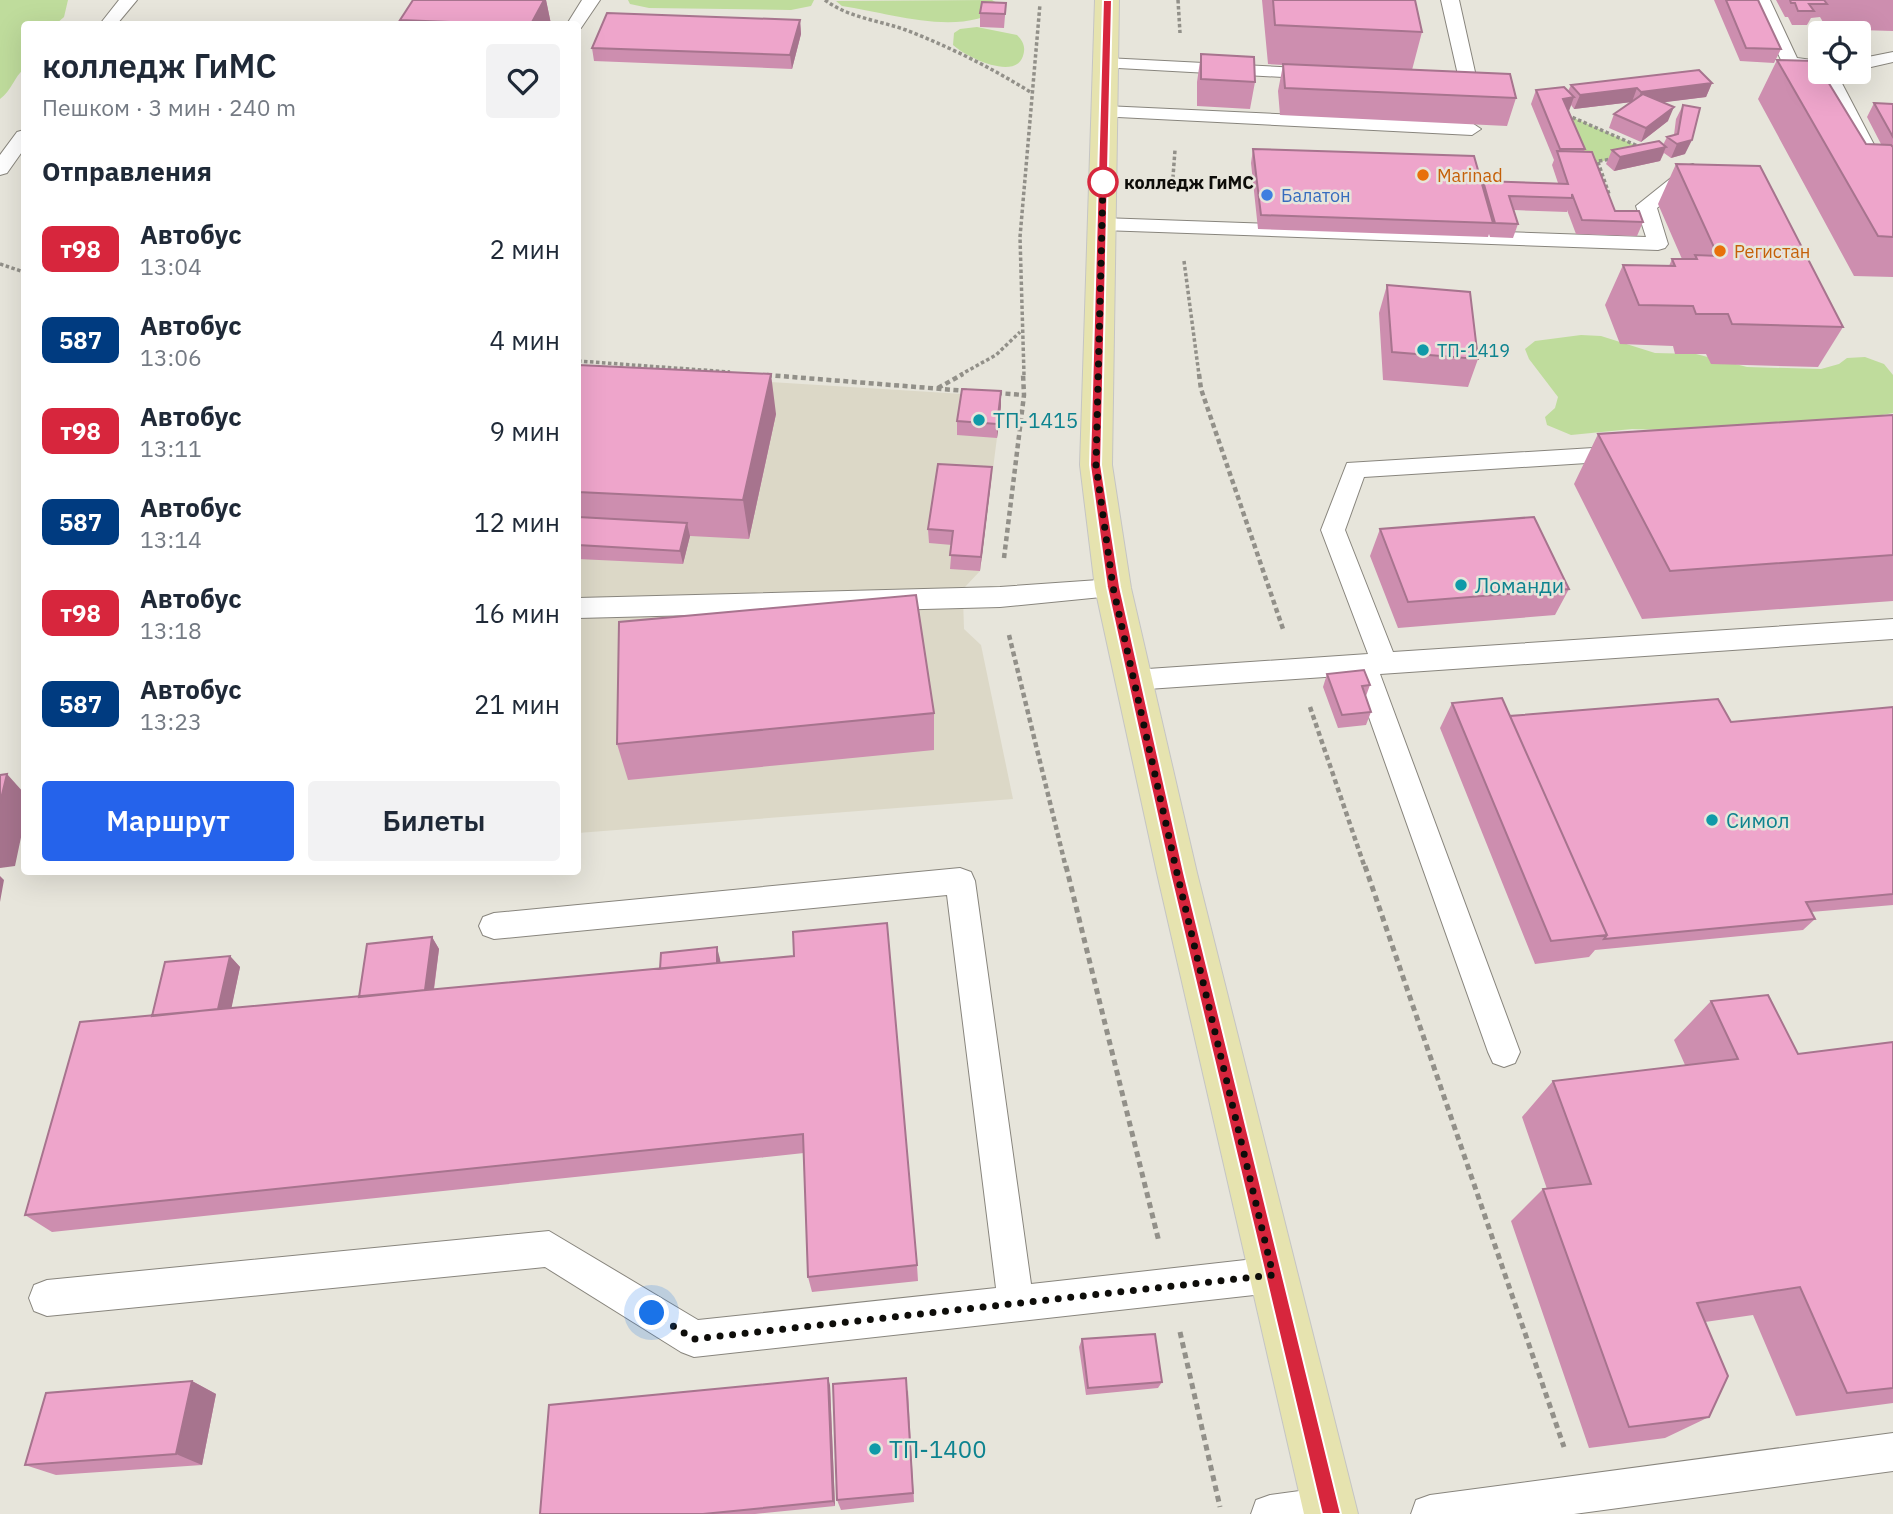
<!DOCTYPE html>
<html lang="ru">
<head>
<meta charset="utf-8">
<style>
  :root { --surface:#fff; --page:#f2f2f3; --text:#1f2937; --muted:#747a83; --accent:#2563eb }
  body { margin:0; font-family:"IBM Plex Sans",sans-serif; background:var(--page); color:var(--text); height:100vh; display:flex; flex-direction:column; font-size:26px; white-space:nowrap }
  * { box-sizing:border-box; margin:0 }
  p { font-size:23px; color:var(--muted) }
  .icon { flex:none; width:38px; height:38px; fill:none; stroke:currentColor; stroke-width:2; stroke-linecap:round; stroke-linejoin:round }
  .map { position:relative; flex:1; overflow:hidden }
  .panel { position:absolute; left:21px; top:21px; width:560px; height:854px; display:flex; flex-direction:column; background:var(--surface); border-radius:7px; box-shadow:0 7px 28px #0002 }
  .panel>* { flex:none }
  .badge { padding:0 14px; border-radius:10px; font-size:24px; line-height:46px }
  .tools { position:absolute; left:1808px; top:21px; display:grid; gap:14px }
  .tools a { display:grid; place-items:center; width:63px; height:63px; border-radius:7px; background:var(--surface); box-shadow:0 7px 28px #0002; font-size:35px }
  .you { position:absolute; width:35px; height:35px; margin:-18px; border:5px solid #fff; border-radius:50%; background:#1a73e8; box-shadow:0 0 0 10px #1a73e833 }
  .map>.badge { position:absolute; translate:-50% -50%; box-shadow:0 0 0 4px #fff }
  h2 { padding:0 21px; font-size:26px; line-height:63px }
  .round { display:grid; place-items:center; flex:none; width:74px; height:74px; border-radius:7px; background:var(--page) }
  .summary { display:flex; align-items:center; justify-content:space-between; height:119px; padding:0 21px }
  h1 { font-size:33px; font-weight:600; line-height:52px }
  .action { display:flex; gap:14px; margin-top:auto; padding:14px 21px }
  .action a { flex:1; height:80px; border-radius:7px; background:var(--accent); color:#fff; font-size:28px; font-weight:600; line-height:80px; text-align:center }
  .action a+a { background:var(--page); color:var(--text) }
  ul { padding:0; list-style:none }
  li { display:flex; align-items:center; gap:21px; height:91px; padding:0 21px }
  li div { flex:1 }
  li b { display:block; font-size:26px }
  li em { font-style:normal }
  li .badge { min-width:77px; font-weight:700; text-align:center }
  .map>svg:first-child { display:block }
  .built { fill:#dcd8c7 }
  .green { fill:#bfdc9c }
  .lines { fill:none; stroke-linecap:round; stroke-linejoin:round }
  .service-casing { stroke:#88857d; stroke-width:2 }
  .primary-casing { stroke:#c5c5c4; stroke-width:2 }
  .path-far2 { stroke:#929089; stroke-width:3.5; stroke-dasharray:3.5 2.5; stroke-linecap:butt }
  .path-far1 { stroke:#929089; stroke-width:4.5; stroke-dasharray:5 3.5; stroke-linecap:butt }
  .path { stroke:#929089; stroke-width:5; stroke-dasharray:6 4.5; stroke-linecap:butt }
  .service { fill:#fff; fill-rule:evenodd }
  .primary { fill:#e6e3af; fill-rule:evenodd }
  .wall { fill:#cd8eaf }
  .shaded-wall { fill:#a7748e }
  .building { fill:#eea5cb; stroke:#a7748e; stroke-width:2 }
  .line { fill:#d7263d; stroke:#fff; stroke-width:2 }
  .walk { stroke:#0e0d0a; stroke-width:7; stroke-dasharray:0 12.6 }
  .food-dot { fill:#e8710a; stroke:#e7e5db; stroke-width:2.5 }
  .stop-dot { fill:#fff; stroke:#d7263d; stroke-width:3.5 }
  .shop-dot { fill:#3f7fe0; stroke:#e7e5db; stroke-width:2.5 }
  .culture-dot { fill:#0f9aa8; stroke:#e7e5db; stroke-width:2.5 }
  .labels { text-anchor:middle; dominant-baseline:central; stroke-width:5; stroke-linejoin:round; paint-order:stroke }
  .far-food-label { font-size:18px; fill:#c56008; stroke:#e7e5db; text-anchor:start }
  .far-stop-label { font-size:18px; font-weight:bold; fill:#0e0d0a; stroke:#e7e5db; text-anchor:start }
  .far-shop-label { font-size:18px; fill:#366cbe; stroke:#e7e5db; text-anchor:start }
  .far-culture-label { font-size:18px; fill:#0d838f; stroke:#e7e5db; text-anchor:start }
  .culture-label { font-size:21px; fill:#0d838f; stroke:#e7e5db; text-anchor:start }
  .near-culture-label { font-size:24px; fill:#0d838f; stroke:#e7e5db; text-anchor:start }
</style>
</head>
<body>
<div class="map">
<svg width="1893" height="1514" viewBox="0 0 1893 1514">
  <rect width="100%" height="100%" fill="#e7e5db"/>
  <path class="built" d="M578 370 963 394 1001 406 980 571 964 588 963 598 964 629 981 645 1013 799 578 833Z"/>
  <path class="green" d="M0 0H68L64 17 56 24H24V69C14 77 12 90 0 99Z
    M628 0H814L811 6 791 10 649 8 630 4Z
    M992 0 1004 7C960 38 891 13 842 6L836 1Z
    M977 27 1017 35C1023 41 1026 47 1023 56 1015 81 966 57 953 45L954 33 960 29Z
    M1567 115 1651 152 1598 162H1585Z
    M1581 335 1601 336 1655 353 1696 354 1747 367 1821 369 1839 364 1847 358 1865 357 1884 364 1893 375V413L1854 420 1702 431 1632 429 1571 435 1547 425 1545 417 1555 408 1558 397 1529 359 1525 349 1535 341Z"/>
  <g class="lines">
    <defs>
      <path id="service" d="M119 0H137L117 24H100Z
        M582 0H600L581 28 578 29V24H567Z
        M1441 0H1459L1477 81 1474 85H1439L1430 80 1439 75H1458Z
        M1752 0H1770L1797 58 1820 61V72H1836L1893 181V203L1886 201 1864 167 1818 71 1784 66Z
        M1893 52V62L1858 70V59Z
        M1106 58 1318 69 1327 74 1318 79 1100 67 1097 63Z
        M1105 106 1472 123 1481 129 1472 135 1098 116 1096 112Z
        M24 130V149L7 173 0 175V155L17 132Z
        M1693 164 1703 170 1700 174 1657 208 1668 244 1665 248 1658 250 1102 230 1095 228 1092 224 1095 220 1102 218 1646 237 1636 206 1686 166Z
        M1626 446 1634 448 1638 454 1634 460 1364 477 1345 530 1393 652 1893 619V639L1380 674 1520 1052 1515 1063 1504 1067 1493 1063 1488 1052 1354 675 1133 690 1123 687 1120 680 1123 673 1133 670 1368 654 1321 530 1347 463Z
        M1113 579 1122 581 1126 588 1122 595 1000 607 578 618V598L1000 587Z
        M960 868 971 872 975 881 1031 1284 1273 1257 1286 1262 1291 1275 1286 1288 1273 1293 694 1357 681 1352 545 1267 47 1316 34 1311 29 1298 34 1285 47 1280 549 1231 698 1320 996 1288 947 895 494 939 483 935 479 926 483 917 494 913Z
        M1893 1433V1471L1574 1514H1411L1416 1500 1430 1495Z
        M1329 1487 1343 1492 1348 1506 1345 1514H1251L1256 1500 1270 1495Z"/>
      <path id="primary" d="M1095 0H1119L1112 465 1131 588 1197 873 1358 1514H1304L1157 873 1095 588 1080 465Z"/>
    </defs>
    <use href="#service" class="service-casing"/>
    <use href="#primary" class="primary-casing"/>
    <path class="path-far2" d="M825 0C849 18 878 20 906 30 950 47 992 68 1032 93
      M1178 0 1180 33
      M1567 115 1640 147
      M1593 162 1612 159
      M1598 162 1609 194
      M1172 190 1175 150
      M1184 261 1199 375
      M0 264 24 272
      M578 361 730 372
      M767 375H771
      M960 375 996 355 1020 332
      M1024 375 1020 237 1040 4"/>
    <path class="path-far1" d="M1199 374 1201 389 1283 629
      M767 375 967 391
      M938 388 963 374
      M997 393 1024 395
      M1004 558 1024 395 1023 374
      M1009 635 1066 868
      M1310 707 1365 868"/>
    <path class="path" d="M1066 866 1159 1242
      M1365 866 1564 1447
      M1180 1332 1220 1507"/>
    <use href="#service" class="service"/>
    <use href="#primary" class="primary"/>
  </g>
  <path class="wall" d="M413 0H546L551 24H402L400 20Z
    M1262 0H1415L1422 32 1412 70 1516 98 1507 126 1280 115 1278 91 1283 65 1268 64Z
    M1714 0H1758L1781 49 1774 63 1740 61Z
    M1776 0H1893V31L1827 29 1820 17 1811 18 1807 25H1792L1788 17H1785Z
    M1006 3 1004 28 980 27V13Z
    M800 20 801 34 792 69 594 61 592 48Z
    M1201 54 1255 82 1250 109 1197 106V82Z
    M1777 60 1866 144H1881L1867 117 1874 103 1893 104V277L1854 276 1758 99Z
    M1712 83 1706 97 1664 102 1668 121 1641 142 1609 128 1614 114 1631 102 1574 109 1571 105 1568 111 1585 149 1584 152 1615 211 1643 222 1637 236 1576 234 1567 210V212L1514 210 1518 224 1513 238 1490 237 1489 234 1488 237 1258 229 1251 163 1253 149 1482 183 1483 181 1558 183 1552 165 1554 160 1531 104 1536 90 1568 91 1571 85Z
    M1683 105 1685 154 1671 158 1664 153 1660 161 1614 171 1606 164 1612 150 1663 145 1667 137 1674 135 1676 119Z
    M1676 164 1843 327 1818 367 1711 364 1706 354H1675L1673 346 1620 344 1605 305 1623 265 1669 266 1672 259H1682L1658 204Z
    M1387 285 1478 359 1468 387 1383 380 1379 313Z
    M578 365 776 414 749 539 690 536 683 564 578 559Z
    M1001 406 997 438 957 435V421Z
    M1893 415V601L1642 619 1574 484 1598 434Z
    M992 467 991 481 980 571 950 569 952 545 929 543 928 529Z
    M1380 529 1569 589 1555 615 1398 628 1370 556Z
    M1327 674 1370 685 1366 696 1371 712 1366 725 1338 728 1323 687Z
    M1452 703 1510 716 1731 722 1893 707V905L1811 912 1815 919 1803 930 1595 950 1589 957 1535 964 1440 728Z
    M934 713V750L628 780 617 744Z
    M432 937 439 949 434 990 660 969 720 959 721 963 917 1265 918 1281 812 1292 808 1277 804 1153 52 1232 25 1215 152 1016 230 956 240 967 231 1008 359 997Z
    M1711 1001 1798 1054 1893 1042V1403L1796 1416 1753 1315 1705 1322 1709 1417 1665 1438 1589 1448 1511 1221 1543 1189H1547L1522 1117 1553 1081 1685 1065 1674 1040Z
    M1082 1339 1162 1382 1158 1388 1086 1395 1079 1347Z
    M192 1381 216 1394 202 1465 56 1475 25 1465Z
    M830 1385 835 1506 755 1514H540Z
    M908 1390 914 1502 841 1510 837 1500Z"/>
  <path class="shaded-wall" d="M544 0H546L551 24H531Z
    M800 20 801 34 792 69 790 55Z
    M1712 83 1706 97 1635 106 1641 92Z
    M1637 88 1632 102 1574 109 1580 95Z
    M1574 97 1569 111 1558 113 1563 99Z
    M1674 107 1668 121 1641 142 1646 128Z
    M1692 140 1685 154 1671 158 1677 144Z
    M1666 147 1660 161 1614 171 1620 157Z
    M771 374 776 414 749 539 743 500Z
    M1001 391V406L997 438V424Z
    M992 467 991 481 980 571 981 557Z
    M687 523 690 536 683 564 680 551Z
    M7 774 24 793V823L15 866 0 868V803Z
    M0 876 4 880 0 902Z
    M432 937 439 949 432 1002 425 991Z
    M717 947 720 959 721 985 718 974Z
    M230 956 240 967 229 1020 218 1009Z
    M828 1378 830 1385 835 1506 833 1501Z
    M192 1381 216 1394 202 1465 176 1454Z"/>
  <path class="building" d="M413 0H544L531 24H501L400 20Z
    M1273 0H1415L1422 32 1275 25Z
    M1726 0H1758L1781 49 1746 48Z
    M1790 0H1824L1827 4H1809L1814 11H1798L1795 3H1791Z
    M982 2 1006 3 1005 14 980 13Z
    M607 13 800 20 790 55 592 48Z
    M1201 54 1254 57 1255 82 1201 79Z
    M1777 60 1816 61 1820 68V72H1822L1866 144 1891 145 1893 147V237L1878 236Z
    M1283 64 1510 74 1516 98 1285 88Z
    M1699 70 1712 83 1641 92 1637 88 1580 95 1571 85Z
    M1564 87 1574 97 1563 99 1585 149H1560L1536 90Z
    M1643 94 1674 107 1646 128 1614 114Z
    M1874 103 1893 104V137Z
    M1683 105 1700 108 1692 140 1677 144 1667 137 1678 134Z
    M1659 141 1666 147 1620 157 1612 150Z
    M1253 149 1474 156 1493 223 1261 215Z
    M1557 151 1592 152 1615 211H1639L1643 222 1582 220 1572 194V198L1509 196 1518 224 1495 223 1483 181 1568 184Z
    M1676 164 1760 166 1843 327 1732 324 1728 314H1696L1693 306 1639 305 1623 265 1675 266 1672 259H1697L1695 255 1718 256Z
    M1387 285 1470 292 1478 359 1392 352Z
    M578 365 771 374 743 500 578 492Z
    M962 389 1001 391 997 424 957 421Z
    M1893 415V555L1670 571 1598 434Z
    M938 464 992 467 981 557 950 555 953 531 928 529Z
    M578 517 687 523 680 551 578 545Z
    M1534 517 1569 589 1408 602 1380 529Z
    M916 595 934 713 617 744 619 622Z
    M1364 670 1370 685 1362 686 1371 712 1342 715 1327 674Z
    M1502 698 1607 935 1551 941 1452 703Z
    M1718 699 1731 722 1893 707V894L1806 902 1815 919 1604 939 1607 935 1510 716Z
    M7 774 0 803V775Z
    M887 923 917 1265 808 1277 803 1134 25 1215 80 1022 794 956 793 932Z
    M432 937 425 990 359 997 367 944Z
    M717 947V963L660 969 661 953Z
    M230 956 218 1009 152 1016 165 962Z
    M1768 995 1798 1054 1893 1042V1388L1847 1393 1800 1287 1697 1303 1728 1376 1709 1417 1629 1427 1543 1189 1591 1184 1553 1081 1738 1059 1711 1001Z
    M1155 1334 1162 1382 1088 1388 1082 1339Z
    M828 1378 833 1501 703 1514H540L549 1405Z
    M906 1378 913 1493 837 1500 833 1384Z
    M192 1381 176 1454 25 1465 46 1393Z"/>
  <path class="line" d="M1103 0H1112L1101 465 1120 587 1184 873 1341 1514H1322L1170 873 1107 587 1090 465Z"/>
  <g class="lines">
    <path class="walk" d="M652 1313 694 1339 1273 1275 1177 873 1113 587 1096 465 1103 182"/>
  </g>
  <g class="food-dot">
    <circle cx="1423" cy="175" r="7"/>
    <circle cx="1720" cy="251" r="7"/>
  </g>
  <circle class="stop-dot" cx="1103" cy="182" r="14"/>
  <circle class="shop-dot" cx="1267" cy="195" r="7"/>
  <g class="culture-dot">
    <circle cx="1423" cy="350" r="7"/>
    <circle cx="979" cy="420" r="7"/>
    <circle cx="1461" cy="585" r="7"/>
    <circle cx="1712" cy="820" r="7"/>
    <circle cx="875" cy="1449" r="7"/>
  </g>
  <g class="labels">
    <g class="far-food-label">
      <text x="1437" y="175">Marinad</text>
      <text x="1734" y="251">Регистан</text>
    </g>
    <g class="far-stop-label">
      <text x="1124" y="182">колледж ГиМС</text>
    </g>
    <g class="far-shop-label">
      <text x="1281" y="195">Балатон</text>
    </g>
    <g class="far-culture-label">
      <text x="1437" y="350">ТП-1419</text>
    </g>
    <g class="culture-label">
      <text x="993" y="420">ТП-1415</text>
      <text x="1475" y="585">Ломанди</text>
      <text x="1726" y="820">Симол</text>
    </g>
    <g class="near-culture-label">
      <text x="889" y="1449">ТП-1400</text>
    </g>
  </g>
</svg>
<div class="tools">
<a><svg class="icon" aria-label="locate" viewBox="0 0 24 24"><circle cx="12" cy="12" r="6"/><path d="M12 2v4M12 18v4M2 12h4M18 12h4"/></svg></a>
</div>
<div class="you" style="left:652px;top:1313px"></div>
<section class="panel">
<div class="summary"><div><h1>колледж ГиМС</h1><p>Пешком · 3 мин · 240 m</p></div><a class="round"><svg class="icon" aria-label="heart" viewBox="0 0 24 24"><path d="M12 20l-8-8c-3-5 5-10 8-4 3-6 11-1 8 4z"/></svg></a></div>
<h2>Отправления</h2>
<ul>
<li><span class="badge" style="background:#d7263d;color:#fff">т98</span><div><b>Автобус</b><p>13:04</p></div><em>2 мин</em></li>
<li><span class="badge" style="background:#003b80;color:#fff">587</span><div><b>Автобус</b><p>13:06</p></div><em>4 мин</em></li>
<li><span class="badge" style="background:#d7263d;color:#fff">т98</span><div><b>Автобус</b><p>13:11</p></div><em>9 мин</em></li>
<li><span class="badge" style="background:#003b80;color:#fff">587</span><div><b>Автобус</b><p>13:14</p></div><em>12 мин</em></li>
<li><span class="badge" style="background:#d7263d;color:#fff">т98</span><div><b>Автобус</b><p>13:18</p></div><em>16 мин</em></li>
<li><span class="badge" style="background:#003b80;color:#fff">587</span><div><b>Автобус</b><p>13:23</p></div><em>21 мин</em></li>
</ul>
<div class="action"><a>Маршрут</a><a>Билеты</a></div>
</section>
</div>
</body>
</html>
